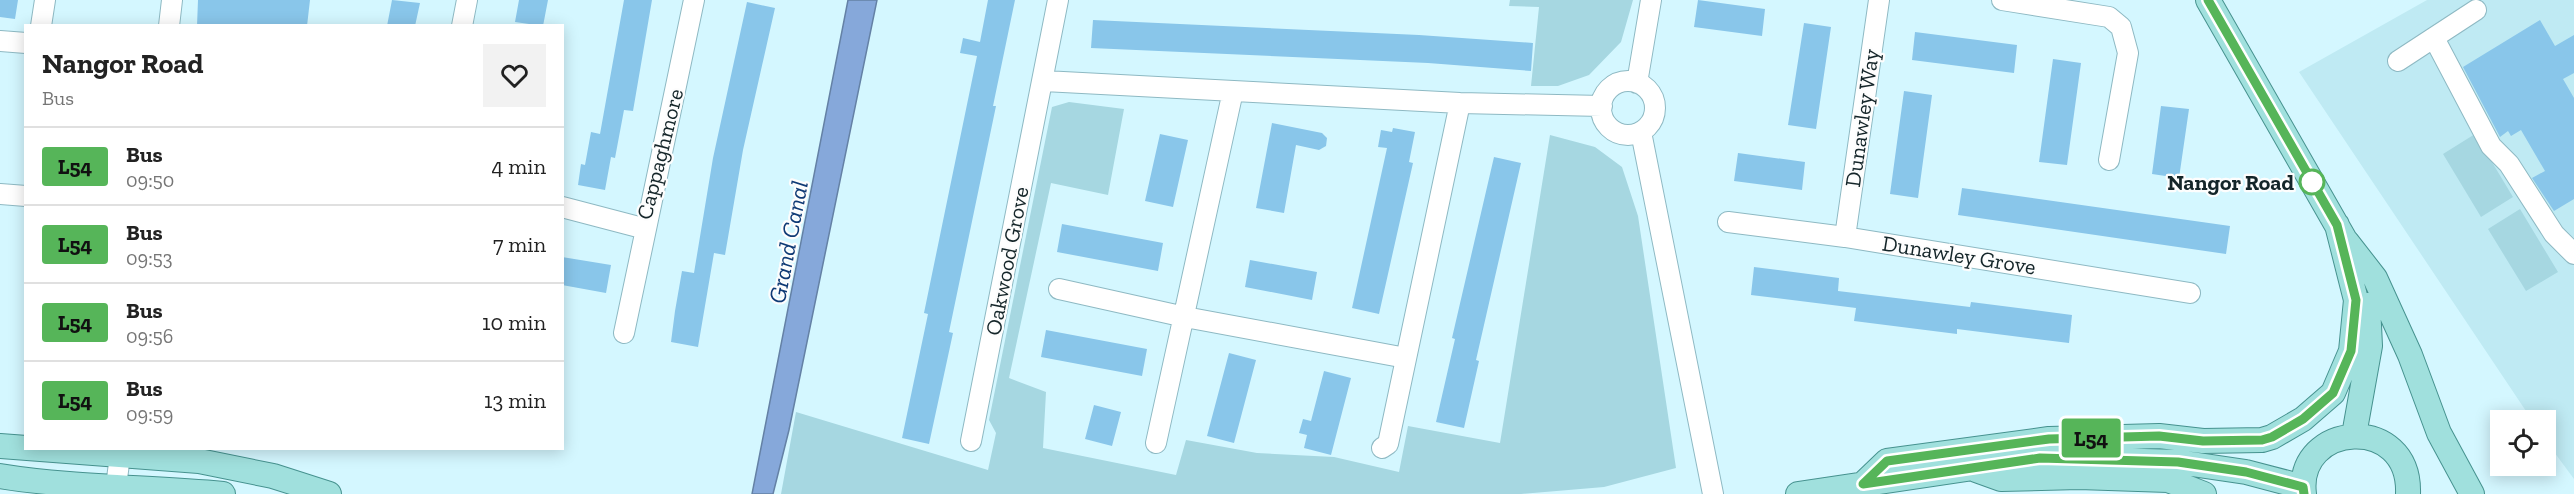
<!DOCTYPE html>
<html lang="en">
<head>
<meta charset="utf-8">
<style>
  :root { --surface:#fff; --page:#f2f2f2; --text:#222; --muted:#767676; --line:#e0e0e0 }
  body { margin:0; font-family:"Zilla Slab",serif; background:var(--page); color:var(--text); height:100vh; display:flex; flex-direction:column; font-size:22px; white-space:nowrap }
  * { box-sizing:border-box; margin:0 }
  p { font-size:20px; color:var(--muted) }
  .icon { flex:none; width:33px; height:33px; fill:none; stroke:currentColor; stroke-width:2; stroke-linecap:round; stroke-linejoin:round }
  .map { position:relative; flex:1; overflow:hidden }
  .side { position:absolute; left:24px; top:24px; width:540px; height:426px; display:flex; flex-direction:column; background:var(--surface); border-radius:0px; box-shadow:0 3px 15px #0003 }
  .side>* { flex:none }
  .badge { padding:0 12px; border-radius:4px; font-size:21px; line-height:39px }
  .controls { position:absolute; left:2490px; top:410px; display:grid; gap:12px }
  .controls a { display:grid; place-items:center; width:66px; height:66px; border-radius:0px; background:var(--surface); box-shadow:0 3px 15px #0003; font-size:30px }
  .map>.badge { position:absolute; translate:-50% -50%; box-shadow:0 0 0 3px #fff }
  .round { display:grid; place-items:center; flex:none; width:63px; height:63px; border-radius:0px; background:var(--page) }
  .summary { display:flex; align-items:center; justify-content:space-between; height:102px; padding:0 18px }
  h1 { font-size:28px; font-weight:800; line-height:45px }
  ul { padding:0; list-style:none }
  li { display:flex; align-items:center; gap:18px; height:78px; padding:0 18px; border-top:2px solid var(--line) }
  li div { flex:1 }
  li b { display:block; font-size:22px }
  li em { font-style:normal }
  li .badge { min-width:66px; font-weight:700; text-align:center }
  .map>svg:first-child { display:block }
  .built { fill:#bfeaf3 }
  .green { fill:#a6d7e1 }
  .water { fill:#86a8da; stroke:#6481a5; stroke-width:1.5 }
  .building { fill:#89c6ea }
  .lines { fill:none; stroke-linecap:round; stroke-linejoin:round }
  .minor-casing { stroke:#8eb9c3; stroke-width:22 }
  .major-casing { stroke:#46928f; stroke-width:26 }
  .minor { stroke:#fff; stroke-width:20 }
  .major { stroke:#a0e0dd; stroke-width:24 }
  .line-casing { stroke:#fff; stroke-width:14 }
  .line { stroke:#56b559; stroke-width:9 }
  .stop-dot { fill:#fff; stroke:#56b559; stroke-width:3 }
  .labels { text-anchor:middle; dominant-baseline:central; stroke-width:4.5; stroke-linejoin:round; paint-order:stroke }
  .street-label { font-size:22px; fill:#142529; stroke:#fdfdfd }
  .stop-label { font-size:22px; font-weight:bold; fill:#142529; stroke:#fdfdfd; text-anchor:end }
  .water-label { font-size:24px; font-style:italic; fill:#0e3a75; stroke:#fdfdfd }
</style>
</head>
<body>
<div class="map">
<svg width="2574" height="494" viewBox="0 0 2574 494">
  <rect width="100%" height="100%" fill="#d4f7ff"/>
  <path class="built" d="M2427 0H2574V479L2546 441V420H2532L2299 72Z"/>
  <path class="green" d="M1510 0H1633L1621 42 1589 75 1558 86H1531L1539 7 1509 6Z
    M1069 102 1124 109 1108 195 1051 183 1009 378 1046 392 1043 448 1176 475 1186 440 1257 453 1334 457 1399 472 1408 426 1500 443 1550 135 1595 147 1622 167 1638 216 1676 468 1604 487 1521 494H781L796 412 988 470 996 433 989 420 1052 107Z
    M2475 134 2513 197 2481 217 2443 154Z
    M2520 209 2558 272 2526 291 2488 229Z"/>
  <path class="water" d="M848 0H877L789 430 773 494H752Z"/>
  <path class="building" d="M0 0H18L15 19 0 17Z
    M198 0H310L307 26H197Z
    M392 0 420 3 415 26H387Z
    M519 0H548L543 26 515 22Z
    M624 0H652L633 111 624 110 615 158 611 157 605 190 578 185 581 164 585 165 591 132 600 134Z
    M988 0H1015L993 106H996L949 332 953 333 929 444 902 438 928 314 924 313 977 56 960 53 963 38 980 42Z
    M1698 0 1765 9 1762 36 1694 27Z
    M747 2 775 8 743 150 725 255 714 253 698 347 671 342 675 311 682 271 694 273 713 158Z
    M1093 20 1419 35 1533 43 1531 71 1428 63 1091 48Z
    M2540 20 2555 46 2574 35V73L2563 79 2574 98V199L2554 211 2532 178 2545 171 2521 130 2511 136 2508 131 2500 137 2463 67Z
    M1804 23 1831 27 1816 129 1788 125Z
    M1915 32 2017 45 2014 73 1912 60Z
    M2053 59 2081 63 2067 165 2039 162Z
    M1904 91 1932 95 1918 198 1890 194Z
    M2161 106 2189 109 2179 178 2152 174Z
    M1272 123 1322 133 1327 138 1326 146 1319 150 1296 145 1284 213 1256 208Z
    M1393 128 1415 132 1409 162 1413 163 1379 314 1352 308 1387 148 1378 147 1381 130 1392 132Z
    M1160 134 1188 140 1173 207 1145 201Z
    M1738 153 1805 162 1802 190 1734 181Z
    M1494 157 1521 163 1476 360 1479 361 1464 428 1436 422 1455 339 1452 338Z
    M1962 188 2230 226 2226 254 1958 215Z
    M1062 224 1163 243 1158 271 1057 252Z
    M562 257 611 265 606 293 562 285Z
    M1250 260 1317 272 1312 300 1245 287Z
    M1754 267 1839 278 1838 291 1970 307 1971 302 2072 315 2069 343 1957 329V334L1854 321 1856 308 1751 295Z
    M1046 330 1147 349 1142 376 1041 357Z
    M1229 353 1256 360 1234 443 1207 436Z
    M1324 371 1351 378 1331 455 1304 448 1307 435 1299 433 1303 419 1311 421Z
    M1094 405 1121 412 1112 446 1085 439Z"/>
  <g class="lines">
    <defs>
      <path id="minor" d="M2002 0 2109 17 2121 27 2128 53 2109 160
        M41 26 45 0
        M169 26 172 0
        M462 26 467 0
        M2434 38 2491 146 2509 164 2554 234 2574 254
        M0 41 26 43
        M2398 61 2476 10
        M1044 81 1460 103 1602 106
        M1601 108a27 27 0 1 1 54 0a27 27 0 1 1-54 0Z
        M1637 83 1651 0
        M1641 132 1713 494
        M0 194 26 196
        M562 207 646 229 694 0
        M1728 222 1845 237 2190 293
        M1845 237 1879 0
        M1059 289 1185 317 1406 358
        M624 333 646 229
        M971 441 1058 0
        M1156 443 1233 91
        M1382 448 1388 444 1460 103
        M115 494 121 448"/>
      <path id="major" d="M2208 0 2344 238
        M2347 242 2375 278 2410 355 2439 433 2472 494
        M2354 435 2370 346 2368 305
        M0 446 199 461 273 476 329 494
        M1976 470 2001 479 2079 477 2168 480 2204 494
        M0 476C74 488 148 487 223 494
        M1863 484 1887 461 2049 439 2159 436 2203 441 2262 440 2272 437 2303 419 2333 393 2351 351 2356 300 2337 225
        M1798 494 2040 458 2178 462 2246 472 2303 487
        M2304 494C2295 422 2411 413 2408 494"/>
    </defs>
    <use href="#minor" class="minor-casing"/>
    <use href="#major" class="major-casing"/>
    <use href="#minor" class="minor"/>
    <use href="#major" class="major"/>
  </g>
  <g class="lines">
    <defs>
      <path id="line" d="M2208 0 2337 225 2356 300 2351 351 2333 393 2303 419 2272 437 2262 440 2203 441 2159 436 2049 439 1887 461 1863 484 2040 458 2178 462 2246 472 2303 487 2304 494"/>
    </defs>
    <use href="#line" class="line-casing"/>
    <use href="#line" class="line"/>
  </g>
  <circle class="stop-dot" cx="2312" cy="182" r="12"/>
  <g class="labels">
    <g class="street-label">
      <text transform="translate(1862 118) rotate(-82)">Dunawley Way</text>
      <text transform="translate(660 154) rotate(-76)">Cappaghmore</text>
      <text transform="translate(1959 255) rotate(9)">Dunawley Grove</text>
      <text transform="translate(1007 261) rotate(-79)">Oakwood Grove</text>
    </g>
    <g class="stop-label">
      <text x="2294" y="182">Nangor Road</text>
    </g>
    <g class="water-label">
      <text transform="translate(788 242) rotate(-79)">Grand Canal</text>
    </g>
  </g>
</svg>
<div class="controls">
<a><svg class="icon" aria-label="locate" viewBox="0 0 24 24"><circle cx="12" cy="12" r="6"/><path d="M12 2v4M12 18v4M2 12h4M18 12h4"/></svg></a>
</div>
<b class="badge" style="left:2091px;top:438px;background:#56b559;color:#111">L54</b>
<section class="side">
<div class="summary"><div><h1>Nangor Road</h1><p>Bus</p></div><a class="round"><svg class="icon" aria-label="heart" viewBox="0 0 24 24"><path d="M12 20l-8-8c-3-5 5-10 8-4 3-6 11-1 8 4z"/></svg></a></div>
<ul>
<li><span class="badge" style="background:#56b559;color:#111">L54</span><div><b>Bus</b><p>09:50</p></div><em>4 min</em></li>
<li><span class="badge" style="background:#56b559;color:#111">L54</span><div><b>Bus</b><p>09:53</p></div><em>7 min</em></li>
<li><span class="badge" style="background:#56b559;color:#111">L54</span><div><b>Bus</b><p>09:56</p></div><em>10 min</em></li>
<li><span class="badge" style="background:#56b559;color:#111">L54</span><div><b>Bus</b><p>09:59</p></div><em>13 min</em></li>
</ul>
</section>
</div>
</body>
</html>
